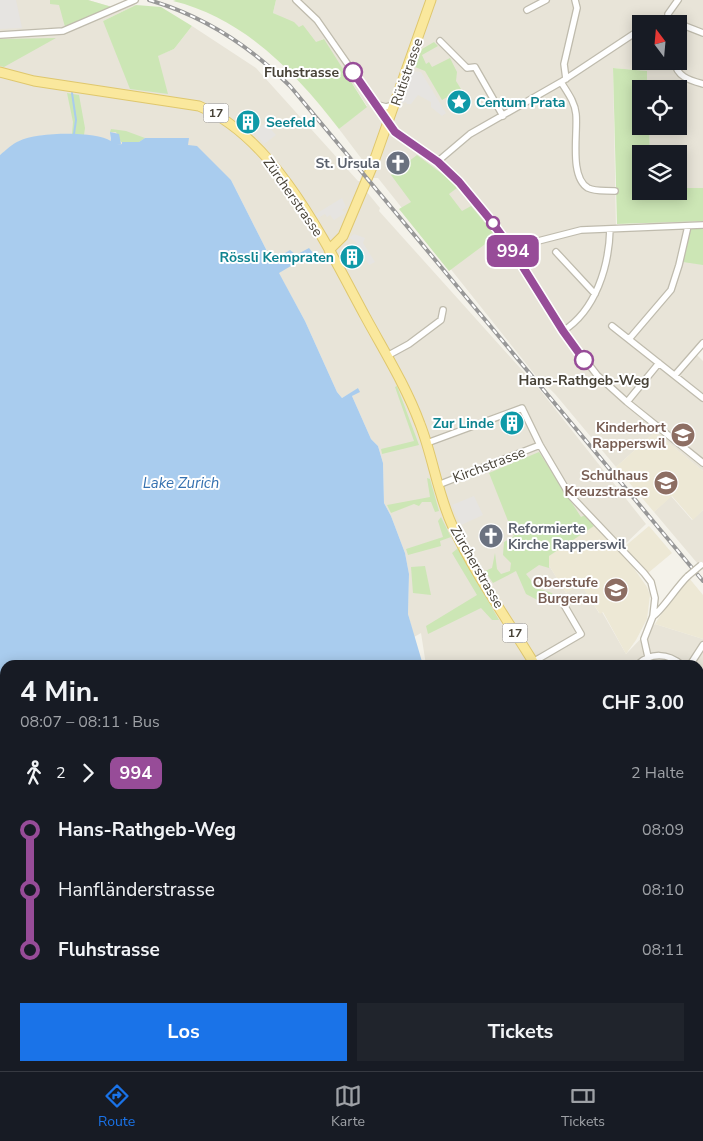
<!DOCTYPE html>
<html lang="de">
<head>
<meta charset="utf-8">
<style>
  :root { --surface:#171b24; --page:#20242c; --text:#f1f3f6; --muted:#9ea1a6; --line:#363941; --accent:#1a73e8 }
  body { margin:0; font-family:"Nunito Sans",sans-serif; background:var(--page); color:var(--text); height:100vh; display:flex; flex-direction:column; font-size:19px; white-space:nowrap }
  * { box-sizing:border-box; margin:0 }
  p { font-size:16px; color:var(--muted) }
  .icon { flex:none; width:28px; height:28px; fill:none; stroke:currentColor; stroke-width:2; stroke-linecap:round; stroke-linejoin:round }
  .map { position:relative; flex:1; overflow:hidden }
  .sheet { position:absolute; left:0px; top:660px; width:704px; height:411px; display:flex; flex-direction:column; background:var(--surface); border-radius:15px 15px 0 0; box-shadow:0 2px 12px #0003 }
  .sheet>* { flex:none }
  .badge { padding:0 10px; border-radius:8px; font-size:18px; line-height:32px }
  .needle { width:32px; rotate:344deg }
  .fabs { position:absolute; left:632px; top:15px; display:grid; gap:10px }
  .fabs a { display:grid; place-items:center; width:55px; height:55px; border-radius:0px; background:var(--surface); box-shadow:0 2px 12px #0003; font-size:25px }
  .map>.badge { position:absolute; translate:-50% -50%; box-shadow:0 0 0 2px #fff }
  .legs { display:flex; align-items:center; gap:8px; height:55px; padding:0 20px; font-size:16px }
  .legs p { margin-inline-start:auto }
  .headline { display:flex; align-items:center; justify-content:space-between; height:85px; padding:0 20px }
  h1 { font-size:28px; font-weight:700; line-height:38px }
  .action { display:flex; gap:10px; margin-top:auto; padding:10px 20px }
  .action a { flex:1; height:58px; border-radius:0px; background:var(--accent); color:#fff; font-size:20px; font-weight:700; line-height:58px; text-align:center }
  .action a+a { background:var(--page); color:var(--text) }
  ul { padding:0 20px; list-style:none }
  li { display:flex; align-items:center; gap:18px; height:60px; font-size:19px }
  li i { display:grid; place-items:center; width:8px; height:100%; margin:0 6px; background:currentColor }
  li i::after { content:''; width:12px; height:12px; margin:-6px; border:4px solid; border-radius:50%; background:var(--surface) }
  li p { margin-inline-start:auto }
  li:first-child i { background:linear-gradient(#0000 50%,currentColor 0) }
  li:last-child i { background:linear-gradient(currentColor 50%,#0000 0) }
  .tab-bar { display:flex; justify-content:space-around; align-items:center; height:70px; border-top:1px solid var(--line); background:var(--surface); font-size:14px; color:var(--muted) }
  .tab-bar a { display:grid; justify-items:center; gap:2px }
  .tab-bar .on { color:var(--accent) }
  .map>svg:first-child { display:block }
  .residential { fill:#e8e4d8; fill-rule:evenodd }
  .commercial { fill:#f5ebd6 }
  .education { fill:#ede8d5 }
  .green { fill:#cce6b5 }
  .parking { fill:#e6e4e1 }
  .water { fill:#a9ccee }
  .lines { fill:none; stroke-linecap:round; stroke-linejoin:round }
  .stream { stroke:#a9ccee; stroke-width:2 }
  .street-casing { stroke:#bfbbad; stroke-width:8 }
  .primary-casing { stroke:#dfc76d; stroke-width:11 }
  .street { stroke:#fff; stroke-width:5.5 }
  .primary { stroke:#fae89d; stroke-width:9 }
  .rail-casing { stroke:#989898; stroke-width:4 }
  .rail { stroke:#fff; stroke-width:2; stroke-dasharray:5.5; stroke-linecap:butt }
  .street-bridge-casing { stroke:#bfbbad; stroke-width:8; stroke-linecap:butt }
  .street-bridge { stroke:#fff; stroke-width:5.5 }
  .line-1-casing { stroke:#fff; stroke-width:11 }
  .line-1 { stroke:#974c98; stroke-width:8 }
  .stop-1-dot { fill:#fff; stroke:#974c98; stroke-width:2.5 }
  .labels { text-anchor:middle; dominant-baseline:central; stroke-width:4; stroke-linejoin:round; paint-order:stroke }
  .shield { fill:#fff; stroke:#7f7b74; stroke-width:1 }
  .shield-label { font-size:12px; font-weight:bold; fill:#484338 }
  .stop-label { font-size:14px; font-weight:bold; fill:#484338; stroke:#fff; text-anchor:end }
  .street-label { font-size:14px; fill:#484338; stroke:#fff }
  .culture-label { font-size:14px; font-weight:bold; fill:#0d838f; stroke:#fff; text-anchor:start }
  .worship-label { font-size:14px; font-weight:bold; fill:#5b616d; stroke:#fff; text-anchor:end }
  .education-label { font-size:14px; font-weight:bold; fill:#785e54; stroke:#fff; text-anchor:end }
  .water-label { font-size:15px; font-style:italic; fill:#3571b0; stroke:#fff }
</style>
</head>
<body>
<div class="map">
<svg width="703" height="1071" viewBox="0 0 703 1071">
  <rect width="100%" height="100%" fill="#f4f2ea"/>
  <path class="residential" d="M0 0H88L112 7 124 2 136 5 103 21 157 56 174 49 192 26 256 68 358 181H360L361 175 363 177 369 184 366 191 380 208 379 211 540 390 646 524 622 547 594 525 542 554 566 593 581 584 599 613 602 612 626 654 655 624 703 639V739L699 741V665H426L421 633 414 637 408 614 409 574 405 553 391 516 384 503 383 463 378 446 371 439 352 396 359 388 342 398 337 392 305 321 278 272 313 253 272 261 231 180 188 145V138L117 145 111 132 110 138 114 145 111 146 110 140 86 135H43L19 141 0 155Z
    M276 0H703V346L696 354 703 361V471L655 432 616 467 555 394 546 385 544 386 378 178H372L364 169 367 166 339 129 367 106 323 39 316 43 299 27 273 13ZM641 24H679V61H641ZM613 68 647 71V89H679V126H649L650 154H679V191L649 223 612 231 616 229Z
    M671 496 692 520 703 510V570L654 512Z
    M349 1066H515L509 1071H341Z"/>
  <path class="commercial" d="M703 872V1009L699 1011V874Z
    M513 1066H694L697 1071H509L508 1069Z"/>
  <path class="education" d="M655 432 703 471V510L693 520 672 496 654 512 616 467Z
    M594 525 630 563 647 587 650 595 647 619 636 640 626 654 603 612 600 614 581 585 566 593 542 554Z
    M649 526 672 553 648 573 623 548Z
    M689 578 703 595V639L655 624 676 591Z"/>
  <path class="green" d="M50 0H88L112 7 65 27 59 5 50 4Z
    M176 0H276L273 13 294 22 299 27 303 25 316 42 324 39 367 107 339 129C296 73 244 18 173 1Z
    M136 5 161 7 192 26 174 49 158 56 168 94 130 89 103 21Z
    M56 38 4 67 0 66V39Z
    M434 42 438 46 422 55 426 64 429 62 432 67 450 58 457 72 456 81 461 89 442 100 425 71 415 67 422 49Z
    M613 68 647 71V89H641V126H649L650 154H641V191H679V188H703V221L617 224Z
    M67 93 79 95 85 128 84 135 72 134 73 122Z
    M111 129 126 131 145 138 139 142H121L116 132H110Z
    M417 155 445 176 457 188 449 194 462 211 471 206 496 236 449 271 399 209 411 202 391 175Z
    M693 228H703V265L683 262 690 230Z
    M397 386 419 445 382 454 381 449 414 441 395 387Z
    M539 452 581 517 585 515 594 526 549 556V568L539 565 526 574 537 588 552 593 556 599 543 603 526 594 516 571 493 583 485 571 492 568 495 553 497 569 501 574 510 571 511 563 503 555 504 542 514 536 489 473Z
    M427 478 430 479 439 511 435 512 431 502H422L419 506 414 504 391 513 387 505 430 497Z
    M441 517 451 537 440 541 441 546 408 555 406 549 443 537 438 521Z
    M458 548 499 620H492L481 608 428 634 426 626 477 595 452 553Z
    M425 566 431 595 413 593 411 567Z
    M197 1066H269L259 1071H212L209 1069 208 1071H191Z
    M302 1066H355L348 1071H303Z"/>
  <path class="parking" d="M0 0H16L22 28 0 29Z
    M412 71 421 72 446 113 442 116 431 107V102L418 95 411 104H407L406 102 401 104Z
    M265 123 276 135 264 144 255 133Z
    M342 198 346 207 342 210 345 213 334 220 330 215 327 217 325 214 316 219 314 215Z
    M354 234 365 238 363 243 375 262 369 265 355 241 349 238Z
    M474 496 483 515 461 525 452 505Z
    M699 773H703V835L699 837Z"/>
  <path class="water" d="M110 132 119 134 121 144 117 145 122 144V142H139L145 138H189L188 145 197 146 231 180 272 261 290 250 296 255 309 248 313 253 279 273 305 321 337 392 342 398 358 388 360 392 352 396 371 439 378 446 383 463 384 503 391 516 405 553 409 574 408 614 423 665H5V1066H190L183 1071H0V155C6 150 12 144 19 141 38 132 95 131 111 141Z"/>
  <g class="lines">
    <path class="stream" d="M72 93 76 120 74 134"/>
    <defs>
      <path id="street" d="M296 0 317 20 395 132 437 162 459 182 483 211 511 248 567 336 597 375 627 402 703 463
        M527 10 546 0
        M653 24H680L703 33
        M670 24 668 14 678 0
        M0 35 63 31 135 0
        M440 41 467 68 475 67 503 116
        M674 61C677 77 689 80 703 84
        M566 79 564 64 577 8 575 0
        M561 82C567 92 575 102 576 114 578 133 569 177 588 188 596 192 606 190 615 191
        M375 104 386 107 395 104
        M437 162 470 134 561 82 641 29
        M511 248 581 230 703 225
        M556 252 595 294
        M612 326 703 398
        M563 331C596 310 609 266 610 229
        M630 338 671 290 679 265 688 226
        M387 356 409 344 441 320 443 310
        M675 375 703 343
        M627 402 659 363
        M427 443 522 408 540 445 569 494 644 573 651 582 655 598 653 616 644 639 648 657
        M438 485 540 445
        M653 616C660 613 678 585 688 576
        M533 662 581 634 560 598
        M637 665C651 652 668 653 682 665
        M690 665 703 645
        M699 690 703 698
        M699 849 703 854
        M699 904 703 902
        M699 1013 703 1011
        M698 1066 702 1071
        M497 1071 506 1066"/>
      <path id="primary" d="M0 72 34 81 199 106C277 139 326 244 365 316 384 351 406 386 420 424 433 457 437 492 452 525 474 573 507 619 535 665
        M329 250 343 236 372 167 431 0
        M699 749 703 746
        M699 952 703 950
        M593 1066 596 1071"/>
    </defs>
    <use href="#street" class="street-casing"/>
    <use href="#primary" class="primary-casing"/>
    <use href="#street" class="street"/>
    <use href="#primary" class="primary"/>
    <defs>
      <path id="rail" d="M149 0C204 16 250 46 290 86L703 581"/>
    </defs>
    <use href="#rail" class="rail-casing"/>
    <use href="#rail" class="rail"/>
    <defs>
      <path id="street-bridge" d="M688 576 701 565"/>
    </defs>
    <use href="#street-bridge" class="street-bridge-casing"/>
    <use href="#street-bridge" class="street-bridge"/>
  </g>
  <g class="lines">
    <defs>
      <path id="line-1" d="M353 72 395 132 438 162 459 182 488 217 511 248 563 331 584 360"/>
    </defs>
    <use href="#line-1" class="line-1-casing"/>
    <use href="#line-1" class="line-1"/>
  </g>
  <defs>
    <symbol id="sight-disc" viewBox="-11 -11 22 22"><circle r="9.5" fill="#0f9aa8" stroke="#fff"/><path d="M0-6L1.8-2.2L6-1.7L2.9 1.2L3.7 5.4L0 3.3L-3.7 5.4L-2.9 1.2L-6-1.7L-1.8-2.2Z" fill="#fff"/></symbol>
    <symbol id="building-disc" viewBox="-11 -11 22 22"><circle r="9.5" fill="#0f9aa8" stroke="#fff"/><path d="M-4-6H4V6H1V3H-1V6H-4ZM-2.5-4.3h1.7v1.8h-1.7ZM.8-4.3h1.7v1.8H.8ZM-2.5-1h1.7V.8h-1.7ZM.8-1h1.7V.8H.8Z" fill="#fff"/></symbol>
    <symbol id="church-disc" viewBox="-11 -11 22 22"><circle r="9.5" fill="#6b7280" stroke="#fff"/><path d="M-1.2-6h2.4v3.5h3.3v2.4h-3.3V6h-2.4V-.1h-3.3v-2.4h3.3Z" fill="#fff"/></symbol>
    <symbol id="school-disc" viewBox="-11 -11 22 22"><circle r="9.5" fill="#8d6e63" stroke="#fff"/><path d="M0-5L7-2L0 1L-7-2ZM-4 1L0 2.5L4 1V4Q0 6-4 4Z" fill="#fff"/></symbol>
  </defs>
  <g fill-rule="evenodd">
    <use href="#sight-disc" x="445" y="88" width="28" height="28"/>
    <use href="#building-disc" x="234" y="108" width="28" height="28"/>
    <use href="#church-disc" x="384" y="149" width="28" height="28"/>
    <use href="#building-disc" x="338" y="243" width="28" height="28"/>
    <use href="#building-disc" x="498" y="409" width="28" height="28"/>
    <use href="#school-disc" x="669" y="421" width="28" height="28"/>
    <use href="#school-disc" x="652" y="469" width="28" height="28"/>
    <use href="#church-disc" x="477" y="522" width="28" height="28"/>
    <use href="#school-disc" x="602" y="576" width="28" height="28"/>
  </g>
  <g class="stop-1-dot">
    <circle cx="353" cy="72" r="9"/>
    <circle cx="493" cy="223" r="6"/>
    <circle cx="584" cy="360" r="9"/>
  </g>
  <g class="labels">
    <g class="shield">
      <rect x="203.5" y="103.5" width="25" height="19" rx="4"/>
      <rect x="502.5" y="623.5" width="25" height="19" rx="4"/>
    </g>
    <g class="shield-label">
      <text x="216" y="113">17</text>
      <text x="515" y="633">17</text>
    </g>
    <g class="stop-label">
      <text x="339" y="72">Fluhstrasse</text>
      <text x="584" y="380" text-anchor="middle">Hans-Rathgeb-Weg</text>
    </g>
    <g class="street-label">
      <text transform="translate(407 72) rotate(-71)">Rütistrasse</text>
      <text transform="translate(293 197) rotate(55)">Zürcherstrasse</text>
      <text transform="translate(489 465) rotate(-21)">Kirchstrasse</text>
      <text transform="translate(477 567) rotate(60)">Zürcherstrasse</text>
    </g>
    <g class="culture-label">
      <text x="476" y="102">Centum Prata</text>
      <text x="266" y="122">Seefeld</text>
      <text x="334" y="257" text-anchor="end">Rössli Kempraten</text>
      <text x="494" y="423" text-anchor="end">Zur Linde</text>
    </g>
    <g class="worship-label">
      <text x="380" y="163">St. Ursula</text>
      <text x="508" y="528" text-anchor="start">Reformierte<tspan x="508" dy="16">Kirche Rapperswil</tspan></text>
    </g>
    <g class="education-label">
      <text x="666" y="427">Kinderhort<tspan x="666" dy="16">Rapperswil</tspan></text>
      <text x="648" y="475">Schulhaus<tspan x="648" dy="16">Kreuzstrasse</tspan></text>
      <text x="598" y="582">Oberstufe<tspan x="598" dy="16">Burgerau</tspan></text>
    </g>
    <g class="water-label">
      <text x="181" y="483">Lake Zurich</text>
    </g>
  </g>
</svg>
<div class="fabs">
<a><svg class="needle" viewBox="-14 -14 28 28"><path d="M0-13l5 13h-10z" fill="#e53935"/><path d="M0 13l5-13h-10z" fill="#9ea1a6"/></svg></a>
<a><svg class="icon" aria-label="locate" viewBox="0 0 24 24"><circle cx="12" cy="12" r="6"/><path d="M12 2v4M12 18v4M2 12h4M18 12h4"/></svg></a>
<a><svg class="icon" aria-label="layers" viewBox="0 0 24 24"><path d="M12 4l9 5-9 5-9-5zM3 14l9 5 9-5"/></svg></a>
</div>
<b class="badge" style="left:513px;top:251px;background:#974c98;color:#fff">994</b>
<section class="sheet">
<div class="headline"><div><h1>4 Min.</h1><p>08:07 – 08:11 · Bus</p></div><b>CHF 3.00</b></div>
<div class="legs"><svg class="icon" aria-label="walk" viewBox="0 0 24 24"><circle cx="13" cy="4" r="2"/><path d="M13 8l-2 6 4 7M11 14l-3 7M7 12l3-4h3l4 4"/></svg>2<svg class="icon" aria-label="forward" viewBox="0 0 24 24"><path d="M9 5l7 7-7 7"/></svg><b class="badge" style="background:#974c98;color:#fff">994</b><p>2 Halte</p></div>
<ul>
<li><i style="color:#974c98"></i><b>Hans-Rathgeb-Weg</b><p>08:09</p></li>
<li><i style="color:#974c98"></i><span>Hanfländerstrasse</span><p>08:10</p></li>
<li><i style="color:#974c98"></i><b>Fluhstrasse</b><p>08:11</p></li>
</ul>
<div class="action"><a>Los</a><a>Tickets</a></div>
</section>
</div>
<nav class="tab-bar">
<a class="on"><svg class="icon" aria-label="directions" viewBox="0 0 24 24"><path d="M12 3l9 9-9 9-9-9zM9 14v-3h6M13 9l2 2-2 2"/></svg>Route</a>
<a><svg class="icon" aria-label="map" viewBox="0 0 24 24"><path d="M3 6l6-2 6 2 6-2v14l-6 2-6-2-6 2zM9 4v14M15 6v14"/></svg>Karte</a>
<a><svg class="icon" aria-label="tickets" viewBox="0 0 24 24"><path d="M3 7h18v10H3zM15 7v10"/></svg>Tickets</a>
</nav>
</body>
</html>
